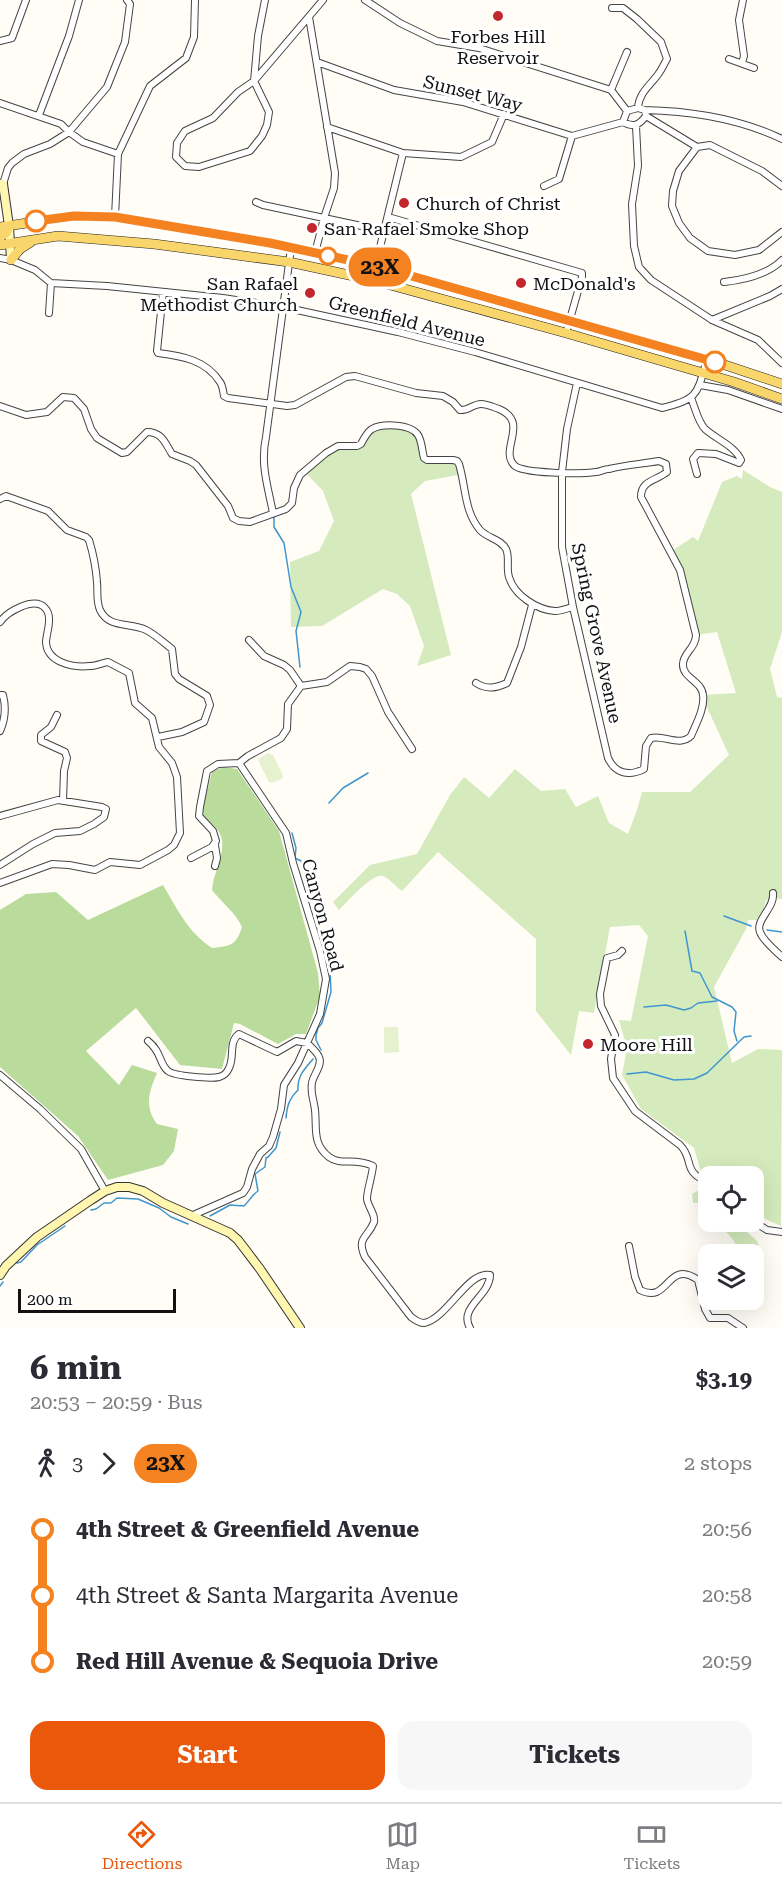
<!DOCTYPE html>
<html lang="en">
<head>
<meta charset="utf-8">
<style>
  :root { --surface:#fff; --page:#f7f7f7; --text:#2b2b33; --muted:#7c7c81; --line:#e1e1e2; --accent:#ea580c }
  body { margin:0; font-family:"Roboto Serif",serif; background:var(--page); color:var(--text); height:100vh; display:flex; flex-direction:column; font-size:22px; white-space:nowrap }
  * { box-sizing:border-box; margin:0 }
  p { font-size:20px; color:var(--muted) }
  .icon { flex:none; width:33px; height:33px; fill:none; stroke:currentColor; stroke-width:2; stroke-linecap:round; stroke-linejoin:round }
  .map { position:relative; height:1328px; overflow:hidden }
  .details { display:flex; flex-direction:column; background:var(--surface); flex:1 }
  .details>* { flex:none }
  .badge { padding:0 12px; border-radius:20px; font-size:21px; line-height:39px }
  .fabs { position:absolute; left:698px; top:1166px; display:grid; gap:12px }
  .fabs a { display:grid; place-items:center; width:66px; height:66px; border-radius:12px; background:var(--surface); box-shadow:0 6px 24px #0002; font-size:30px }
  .scale { position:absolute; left:18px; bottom:15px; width:158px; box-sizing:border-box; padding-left:6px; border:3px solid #111; border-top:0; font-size:16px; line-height:21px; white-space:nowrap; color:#111; -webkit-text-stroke:4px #fff; paint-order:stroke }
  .map>.badge { position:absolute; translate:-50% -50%; box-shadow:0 0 0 3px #fff }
  .legs { display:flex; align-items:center; gap:9px; height:66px; padding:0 30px; font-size:20px }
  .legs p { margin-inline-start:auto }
  .headline { display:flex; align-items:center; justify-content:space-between; height:102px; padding:0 30px }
  h1 { font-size:33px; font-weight:700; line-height:45px }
  .cta { display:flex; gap:12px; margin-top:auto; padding:12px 30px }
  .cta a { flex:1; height:69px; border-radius:18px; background:var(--accent); color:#fff; font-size:24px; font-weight:700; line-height:69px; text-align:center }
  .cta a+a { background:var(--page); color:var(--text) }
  ul { padding:0 30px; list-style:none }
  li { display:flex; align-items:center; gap:21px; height:66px; font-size:22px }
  li i { display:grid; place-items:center; width:9px; height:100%; margin:0 8px; background:currentColor }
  li i::after { content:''; width:15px; height:15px; margin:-8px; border:4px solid; border-radius:50%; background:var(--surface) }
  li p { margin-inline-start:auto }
  li:first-child i { background:linear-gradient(#0000 50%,currentColor 0) }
  li:last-child i { background:linear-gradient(currentColor 50%,#0000 0) }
  .dock { display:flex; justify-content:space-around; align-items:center; height:84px; border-top:2px solid var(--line); background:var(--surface); font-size:16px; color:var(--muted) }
  .dock a { display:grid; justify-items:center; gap:3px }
  .dock .selected { color:var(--accent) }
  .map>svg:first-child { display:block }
  .green { fill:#d5ebbd }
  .forest { fill:#b9dc9c }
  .pitch { fill:#e6f2cf }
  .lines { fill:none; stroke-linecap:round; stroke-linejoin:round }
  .stream { stroke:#3f96cf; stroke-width:1.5 }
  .street-casing { stroke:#444; stroke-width:8 }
  .secondary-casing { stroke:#333; stroke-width:10 }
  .primary-casing { stroke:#222; stroke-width:10 }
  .street { stroke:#fff; stroke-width:6 }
  .secondary { stroke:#fff6b0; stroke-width:8 }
  .primary { stroke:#f9d66b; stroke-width:9 }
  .line-1-casing { stroke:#fff; stroke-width:14 }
  .line-1 { stroke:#f58220; stroke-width:9 }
  .poi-dot { fill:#c4262e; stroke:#fff; stroke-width:2 }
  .stop-1-dot { fill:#fff; stroke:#f58220; stroke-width:3 }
  .labels { text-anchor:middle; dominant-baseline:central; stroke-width:6; stroke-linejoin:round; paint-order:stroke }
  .poi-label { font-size:18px; fill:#111; stroke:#fff; text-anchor:start }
  .street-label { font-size:18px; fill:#111; stroke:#fff }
</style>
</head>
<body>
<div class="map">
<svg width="782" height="1328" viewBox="0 0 782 1328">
  <rect width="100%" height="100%" fill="#fffdf5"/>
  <path class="green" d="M388 426 416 433 424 458 457 461 458 475 425 481 411 494 451 655 417 666 424 646 410 606 397 594 383 589 322 626 291 627 290 562 319 551 334 521 323 491 304 471 338 446H357L368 432Z
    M743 470 770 487 782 492V632L770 669 777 697 782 698V899L774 898 766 900 763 911 757 920H748L746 929 714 987 732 1063 758 1049 782 1050 781 1226 763 1218 753 1210V1176H708L705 1186 694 1148 641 1109 622 1075 627 1048 619 1020 631 1021 648 936 639 925 610 927 594 1013 579 1011 571 1055 536 1011V939L438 852 402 891C396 887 390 879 383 876 373 872 347 902 339 910L333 902 370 865 417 854 450 795 464 777 489 798 515 769 541 791 565 789 576 807 598 796 609 823 628 834 637 810 642 792H690L729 755 704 701 703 695 736 693 717 632 696 635 680 570 670 552 693 537 698 541 722 482 737 476 742 479Z
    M701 1189 708 1196V1200L704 1197 700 1198 698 1203H693L692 1194Z
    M717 1221H735L757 1241 760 1251 755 1255 749 1254 741 1247H736L734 1241Z"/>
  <path class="forest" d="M223 767 237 769 279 831 318 973 320 996 306 1034H296L278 1044 240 1024 234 1023 222 1069 180 1065 136 1008 86 1051 119 1085 132 1065 157 1073C149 1092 144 1106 157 1124L178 1129 174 1151 163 1165 108 1180 78 1136 0 1067V910L26 894 56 892 88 920 163 885C178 910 187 931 212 948 230 946 236 946 242 927 236 913 222 903 212 890 213 871 231 846 217 829 213 824 207 820 203 815L205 799 212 772Z"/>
  <path class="pitch" d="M268 753 273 755 283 776 282 779 272 783 269 782 258 760 260 758Z
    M384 1027H398L399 1052 384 1053Z"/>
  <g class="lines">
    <path class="stream" d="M274 517V527L284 543 291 587 301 612 296 631 300 667
      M329 803 343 788 368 773
      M292 833 296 848 295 858 301 861 320 901 322 913
      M724 916 751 926
      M767 930 782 932
      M685 931 692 971 700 973 712 997 732 1007 736 1012 734 1031 737 1041
      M644 1007 666 1005 684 1010 691 1008 698 1003 717 1001
      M321 1050 316 1040V1035L318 1028 322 1023 331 992 330 971 333 959 330 953
      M627 1074 646 1072 674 1080 694 1079 707 1073 744 1037 751 1036
      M286 1118C287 1106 289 1099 298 1090 297 1076 304 1070 313 1059
      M91 1210 96 1209 104 1203H111L117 1198 138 1199 159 1208 171 1217 188 1224
      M210 1216 230 1205 244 1206C250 1200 251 1196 258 1191L255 1174 265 1167 266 1158 268 1157 276 1148 280 1132
      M17 1263 21 1262 37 1245 65 1226
      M0 1286 3 1282"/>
    <defs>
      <path id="street" d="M265 0 258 36 254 81 269 112 267 125 262 136 250 151 199 167 185 166 176 157 177 143 185 131 213 118 238 92 254 81 323 0
        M365 0 400 23 437 41 479 48 611 90 627 111
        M612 8H623L637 19 661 42 667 59C664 64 662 69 659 73 651 85 639 92 638 108
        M309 17 335 173 334 188 324 218 315 253
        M0 41 12 38 26 0
        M729 59 754 68
        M317 62 394 90 463 102 572 136 623 122
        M742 63 744 56 739 20 743 0
        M611 90 627 52
        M0 103 61 124 69 132 83 142 118 154
        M638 108 645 110 646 116C639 125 634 128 623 122L627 111Z
        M645 110C691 111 740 119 782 139
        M39 115 69 36 79 0
        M646 116 697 147 710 145 762 171 782 186
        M636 126 638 166 632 204 634 246 639 267 651 280 712 320 758 340 782 363
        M327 127 403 153 461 157 492 142 504 114
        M697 147 679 171 673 191 672 206 679 223 690 238 708 251 735 255 759 250 782 232
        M1 183 3 184 8 168 12 163 24 154 50 144 69 132 107 87 125 42 130 4 127 0
        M544 186 559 179 572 136
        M256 202 263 205 385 231
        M115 217 118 154 150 86 186 58 194 37 195 0
        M388 217 582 273V277L566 333
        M0 258 11 260 35 270 51 283 107 286 223 298 283 307 398 332 475 352 662 408C699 399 697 394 707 359
        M372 280 403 153
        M724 282C743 280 768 274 782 260
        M163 292 157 351 158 353C182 356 206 360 220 382 223 386 223 392 224 396L228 398 287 406 295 405 346 377 355 376 416 393 443 396 453 402 460 410C468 411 473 404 481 404 487 404 493 407 499 409 530 422 499 449 514 465 522 474 582 474 596 472 600 472 604 469 609 469 625 465 642 464 659 461L666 464 667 472C656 481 641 480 641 497L680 570 696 635C696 648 683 653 683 664 682 678 702 681 703 695 705 708 696 724 691 736 680 747 665 735 651 738L646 746 644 769C628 777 615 773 608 758L573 607 562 547V472L567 429 577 383
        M49 313 51 283
        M712 320 770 296 782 289
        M700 385 728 390 782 409
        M691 398C695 407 698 422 705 429 716 439 735 446 741 460L739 463 716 454 698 453 693 459 697 474
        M0 406 26 415 47 412 63 397 74 398 84 409 91 429 97 438 122 453 127 452 147 432C162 432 165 443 172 454L190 461 196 465 228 506 233 518 239 521 250 522 286 509 292 503 294 488 300 475 326 453 338 446H357L361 444C364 438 367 432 372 429 383 423 411 424 418 435 422 441 422 451 424 458L427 460H453L457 461 459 464C466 487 464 511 480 530 487 538 501 539 506 549 510 557 506 568 509 577 514 595 537 610 555 611 561 611 568 608 573 607
        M0 499 6 496 48 511 67 530 86 537 89 540C93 553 96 568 97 582 98 591 96 601 100 610 109 629 130 622 146 630 156 635 164 643 172 649L175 674 179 679 207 696 210 705 204 722 182 732 158 737
        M273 513C268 487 260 464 266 437L291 248
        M0 622C7 612 34 596 45 608 53 616 47 631 46 641 46 662 72 668 90 666 96 666 102 663 108 662L129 673 135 703 152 718 159 747 172 763 177 777 180 833 174 845 168 850 140 865 110 862 95 870 69 865 52 864 0 883
        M249 640 264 656 284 665 290 670 301 686
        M476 683C487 690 496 688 507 683L521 647 532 605
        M0 695H3C6 707 5 720 0 731
        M57 715 51 727 41 735V741L65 752 67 758 64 771 63 801
        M0 816 58 800 102 807 106 809 104 817 94 824 80 831 55 833 33 844 0 865
        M191 858 212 847 216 841 213 831 199 816 200 807 207 771 218 764 239 763 248 756 281 738 287 729 288 704 301 686 327 682 350 666 360 667 366 669 372 676 388 712 412 749
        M215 866 217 858 215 845
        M773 893C775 908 755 920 760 932 763 941 775 950 782 957
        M622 951 618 955 607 958 600 994 601 1006 615 1035 611 1059 613 1078 635 1111 680 1145C695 1160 681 1171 708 1182
        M148 1041C162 1052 159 1064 168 1071 174 1076 211 1079 219 1077 223 1076 227 1073 229 1068 235 1057 228 1042 239 1034L277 1052 296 1041 307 1043C311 1047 317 1052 319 1057 323 1065 313 1075 312 1083 310 1093 314 1100 315 1110 317 1128 312 1144 329 1157 341 1166 355 1157 373 1166 372 1177 367 1190 367 1199 368 1207 376 1215 374 1222 368 1238 356 1237 365 1257L411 1317C415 1320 419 1323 424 1323 447 1319 468 1270 490 1275 490 1296 458 1307 470 1328
        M0 1075 40 1109 81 1149 105 1191
        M191 1216 243 1193 247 1187 252 1169 260 1154 269 1146 273 1137 281 1109 284 1085 298 1063 320 1014 326 979 320 951 293 863 286 833 239 763
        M753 1221 767 1230 782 1232
        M629 1246 635 1277 640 1290C670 1305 666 1258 698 1280L705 1309 710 1318H728L743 1328"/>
      <path id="secondary" d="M3 184 9 226 11 260
        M0 1275 6 1266 37 1237 91 1200 105 1191 117 1187H129L143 1191 163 1203 230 1233 238 1240 260 1269 300 1328"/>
      <path id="primary" d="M0 227 74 216 115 217 271 243 376 266 471 292 707 359 782 384
        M0 237 6 233 9 226
        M0 245 58 236 154 244 289 262 372 280 566 333 734 382 782 399
        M11 260 20 249 31 242"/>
    </defs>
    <use href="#street" class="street-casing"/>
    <use href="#secondary" class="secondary-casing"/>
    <use href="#primary" class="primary-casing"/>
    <use href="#street" class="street"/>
    <use href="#secondary" class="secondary"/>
    <use href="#primary" class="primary"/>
  </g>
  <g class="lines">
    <defs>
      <path id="line-1" d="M36 221 74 216 115 217 270 243 376 266 715 362"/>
    </defs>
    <use href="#line-1" class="line-1-casing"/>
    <use href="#line-1" class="line-1"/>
  </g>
  <g class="poi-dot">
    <circle cx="498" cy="16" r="6"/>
    <circle cx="404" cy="203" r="6"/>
    <circle cx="312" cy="228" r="6"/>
    <circle cx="521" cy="283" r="6"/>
    <circle cx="310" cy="293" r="6"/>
    <circle cx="588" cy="1044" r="6"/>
  </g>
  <g class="stop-1-dot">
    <circle cx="36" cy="221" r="10"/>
    <circle cx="328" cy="256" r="8"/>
    <circle cx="715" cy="362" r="10"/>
  </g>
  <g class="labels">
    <g class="poi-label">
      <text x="498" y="36" text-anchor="middle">Forbes Hill<tspan x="498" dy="21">Reservoir</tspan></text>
      <text x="416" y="203">Church of Christ</text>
      <text x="324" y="228">San Rafael Smoke Shop</text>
      <text x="298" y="283" text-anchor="end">San Rafael<tspan x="298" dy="21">Methodist Church</tspan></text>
      <text x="533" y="283">McDonald's</text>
      <text x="600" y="1044">Moore Hill</text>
    </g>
    <g class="street-label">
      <text transform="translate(473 93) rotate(14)">Sunset Way</text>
      <text transform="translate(407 321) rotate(14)">Greenfield Avenue</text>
      <text transform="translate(597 633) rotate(78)">Spring Grove Avenue</text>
      <text transform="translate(323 915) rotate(75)">Canyon Road</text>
    </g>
  </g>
</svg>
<div class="fabs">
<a><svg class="icon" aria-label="locate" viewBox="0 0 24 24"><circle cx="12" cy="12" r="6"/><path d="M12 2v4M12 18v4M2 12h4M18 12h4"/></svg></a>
<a><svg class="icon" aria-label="layers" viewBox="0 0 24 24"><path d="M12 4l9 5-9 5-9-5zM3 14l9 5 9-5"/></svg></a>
</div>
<div class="scale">200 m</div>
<b class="badge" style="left:380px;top:267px;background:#f58220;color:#111">23X</b>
</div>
<section class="details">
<div class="headline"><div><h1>6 min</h1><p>20:53 – 20:59 · Bus</p></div><b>$3.19</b></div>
<div class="legs"><svg class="icon" aria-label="walk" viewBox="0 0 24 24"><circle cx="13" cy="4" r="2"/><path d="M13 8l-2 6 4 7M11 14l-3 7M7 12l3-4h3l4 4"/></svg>3<svg class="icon" aria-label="forward" viewBox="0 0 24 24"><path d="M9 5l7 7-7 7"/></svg><b class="badge" style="background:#f58220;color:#111">23X</b><p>2 stops</p></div>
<ul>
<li><i style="color:#f58220"></i><b>4th Street &amp; Greenfield Avenue</b><p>20:56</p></li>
<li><i style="color:#f58220"></i><span>4th Street &amp; Santa Margarita Avenue</span><p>20:58</p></li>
<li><i style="color:#f58220"></i><b>Red Hill Avenue &amp; Sequoia Drive</b><p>20:59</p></li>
</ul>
<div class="cta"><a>Start</a><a>Tickets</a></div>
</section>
<nav class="dock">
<a class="selected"><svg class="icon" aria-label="directions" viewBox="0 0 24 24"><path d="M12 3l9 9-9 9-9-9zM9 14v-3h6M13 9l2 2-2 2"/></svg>Directions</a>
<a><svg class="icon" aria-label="map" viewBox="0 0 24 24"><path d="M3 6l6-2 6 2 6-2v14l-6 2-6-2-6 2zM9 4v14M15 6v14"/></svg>Map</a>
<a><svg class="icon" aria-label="tickets" viewBox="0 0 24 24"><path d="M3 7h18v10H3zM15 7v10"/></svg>Tickets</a>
</nav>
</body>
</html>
